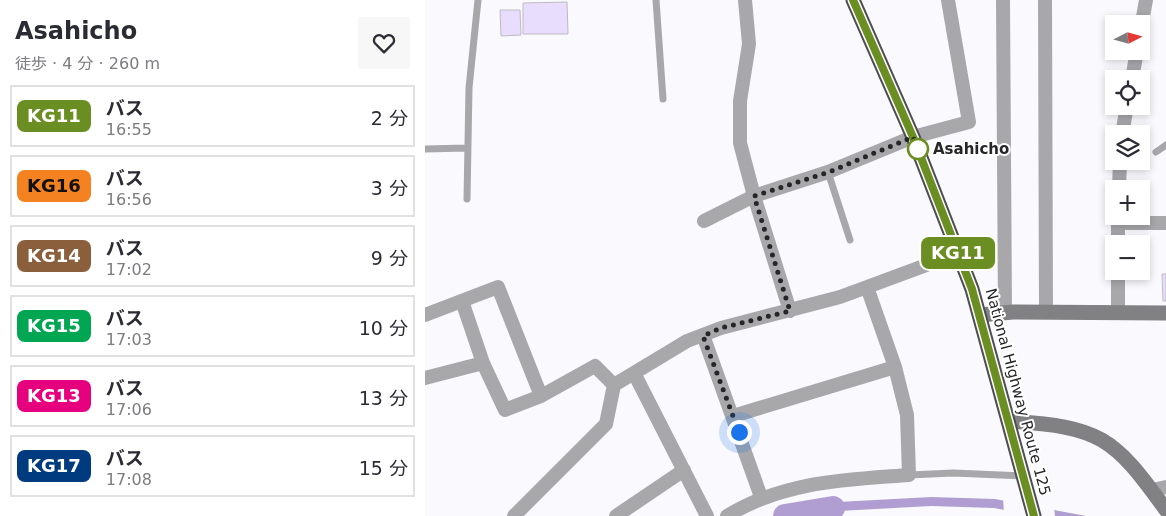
<!DOCTYPE html>
<html lang="ja">
<head>
<meta charset="utf-8">
<style>
  :root { --surface:#fff; --page:#f7f7f7; --text:#2b2b33; --muted:#7c7c81; --line:#e1e1e2 }
  body { margin:0; font-family:"DejaVu Sans","Noto Sans JP",sans-serif; background:var(--page); color:var(--text); height:100vh; display:flex; flex-direction:column; font-size:19px; white-space:nowrap }
  * { box-sizing:border-box; margin:0 }
  p { font-size:16px; color:var(--muted) }
  .icon { flex:none; width:28px; height:28px; fill:none; stroke:currentColor; stroke-width:2; stroke-linecap:round; stroke-linejoin:round }
  .map { position:relative; flex:1; overflow:hidden }
  .drawer { display:flex; flex-direction:column; background:var(--surface); width:425px }
  .drawer>* { flex:none }
  .badge { padding:0 10px; border-radius:8px; font-size:18px; line-height:32px }
  .needle { width:32px; rotate:84deg }
  .tools { position:absolute; left:680px; top:15px; display:grid; gap:10px }
  .tools a { display:grid; place-items:center; width:45px; height:45px; border-radius:0px; background:var(--surface); box-shadow:0 2px 8px #0003; font-size:25px }
  .you { position:absolute; width:25px; height:25px; margin:-12px; border:4px solid #fff; border-radius:50%; background:#1a73e8; box-shadow:0 0 0 8px #1a73e833 }
  .map>.badge { position:absolute; translate:-50% -50%; box-shadow:0 0 0 2px #fff }
  .round { display:grid; place-items:center; flex:none; width:52px; height:52px; border-radius:0px; background:var(--page) }
  .summary { display:flex; align-items:center; justify-content:space-between; height:85px; padding:0 15px }
  h1 { font-size:24px; font-weight:700; line-height:38px }
  ul { padding:0; list-style:none }
  li { display:flex; align-items:center; gap:15px; height:62px; margin:0 10px 8px; padding:0 5px; border:2px solid var(--line); border-radius:0px }
  li div { flex:1 }
  li b { display:block; font-size:19px }
  li em { font-style:normal }
  li .badge { min-width:55px; font-weight:700; text-align:center }
  main { display:flex; flex:1; min-height:0 }
  .map>svg:first-child { display:block }
  .water { fill:#b09dd1 }
  .pier { fill:#faf9fe }
  .lines { fill:none; stroke-linecap:round; stroke-linejoin:round }
  .river { stroke:#b09dd1; stroke-width:24 }
  .building { fill:#e9ddfe; stroke:#bdbbc1 }
  .lane { stroke:#a8a7aa; stroke-width:7 }
  .street { stroke:#a8a7aa; stroke-width:14 }
  .secondary { stroke:#818083; stroke-width:15 }
  .highway { stroke:#4e4d51; stroke-width:15 }
  .line-casing { stroke:#fff; stroke-width:11 }
  .line { stroke:#6b8e23; stroke-width:8 }
  .walk { stroke:#262527; stroke-width:5; stroke-dasharray:0 9 }
  .stop-dot { fill:#fff; stroke:#6b8e23; stroke-width:2.5 }
  .labels { text-anchor:middle; dominant-baseline:central; stroke-width:4; stroke-linejoin:round; paint-order:stroke }
  .stop-label { font-size:15px; font-weight:bold; fill:#262527; stroke:#fff; text-anchor:start }
  .street-label { font-size:15px; fill:#262527; stroke:#fff }
</style>
</head>
<body>
<main>
<section class="drawer">
<div class="summary"><div><h1>Asahicho</h1><p>徒歩 · 4 分 · 260 m</p></div><a class="round"><svg class="icon" aria-label="heart" viewBox="0 0 24 24"><path d="M12 20l-8-8c-3-5 5-10 8-4 3-6 11-1 8 4z"/></svg></a></div>
<ul>
<li><span class="badge" style="background:#6b8e23;color:#fff">KG11</span><div><b>バス</b><p>16:55</p></div><em>2 分</em></li>
<li><span class="badge" style="background:#f58220;color:#111">KG16</span><div><b>バス</b><p>16:56</p></div><em>3 分</em></li>
<li><span class="badge" style="background:#8b5e3c;color:#fff">KG14</span><div><b>バス</b><p>17:02</p></div><em>9 分</em></li>
<li><span class="badge" style="background:#00a651;color:#fff">KG15</span><div><b>バス</b><p>17:03</p></div><em>10 分</em></li>
<li><span class="badge" style="background:#e6007e;color:#fff">KG13</span><div><b>バス</b><p>17:06</p></div><em>13 分</em></li>
<li><span class="badge" style="background:#003b80;color:#fff">KG17</span><div><b>バス</b><p>17:08</p></div><em>15 分</em></li>
</ul>
</section>
<div class="map">
<svg width="741" height="516" viewBox="0 0 741 516">
  <rect width="100%" height="100%" fill="#faf9fe"/>
  <path class="water" d="M506 497 570 499 661 516H613L569 508 506 506 414 511 376 516 375 508 413 502Z"/>
  <path class="pier" d="M578 498 629 508 630 516H600L579 512Z"/>
  <g class="lines">
    <path class="river" d="M360 516 408 508"/>
  </g>
  <path class="building" d="M142 2 143 34H98V3Z
    M75 10H95L96 35 76 36Z
    M737 274H741V301H738Z"/>
  <g class="lines">
    <path class="lane" d="M231 0 238 99
      M0 149 41 148
      M731 152 741 145
      M403 172 425 240
      M42 199 44 88 53 0
      M484 475 528 473 598 476"/>
    <path class="street" d="M320 0 324 44 315 101V143L329 196 365 311
      M578 0 580 312
      M620 0 621 312
      M716 28 721 0
      M707 79 712 51
      M697 134 702 106
      M694 189 695 161
      M279 221 329 196 403 172 488 137 544 122 523 0
      M693 223H741
      M693 244V216
      M37 301 58 363 80 410 116 396 170 366 189 385 262 341 296 328 415 297 534 253
      M693 312V271
      M0 315 73 287 116 396
      M278 335 336 497
      M209 373 282 516
      M0 378 58 363
      M308 416 470 367
      M727 490 741 487
      M89 516 181 424 189 385
      M191 516 259 470
      M302 516C360 481 419 480 484 475L482 415 470 367 442 287"/>
    <path class="secondary" d="M555 315 588 312 741 313
      M584 421C675 427 688 436 741 510"/>
    <path class="highway" d="M428 0 488 137 547 289 609 516"/>
  </g>
  <g class="lines">
    <defs>
      <path id="line" d="M428 0 488 137 547 289 609 516"/>
    </defs>
    <use href="#line" class="line-casing"/>
    <use href="#line" class="line"/>
    <path class="walk" d="M314 432 278 336 296 328 365 311 329 196 404 172 488 137 493 149"/>
  </g>
  <circle class="stop-dot" cx="493" cy="149" r="10"/>
  <g class="labels">
    <g class="stop-label">
      <text x="508" y="149">Asahicho</text>
    </g>
    <g class="street-label">
      <text transform="translate(593 392) rotate(75)">National Highway Route 125</text>
    </g>
  </g>
</svg>
<div class="tools">
<a><svg class="needle" viewBox="-14 -14 28 28"><path d="M0-13l5 13h-10z" fill="#e53935"/><path d="M0 13l5-13h-10z" fill="#7c7c81"/></svg></a>
<a><svg class="icon" aria-label="locate" viewBox="0 0 24 24"><circle cx="12" cy="12" r="6"/><path d="M12 2v4M12 18v4M2 12h4M18 12h4"/></svg></a>
<a><svg class="icon" aria-label="layers" viewBox="0 0 24 24"><path d="M12 4l9 5-9 5-9-5zM3 14l9 5 9-5"/></svg></a>
<a>+</a>
<a>−</a>
</div>
<div class="you" style="left:314px;top:432px"></div>
<b class="badge" style="left:533px;top:253px;background:#6b8e23;color:#fff">KG11</b>
</div>
</main>
</body>
</html>
